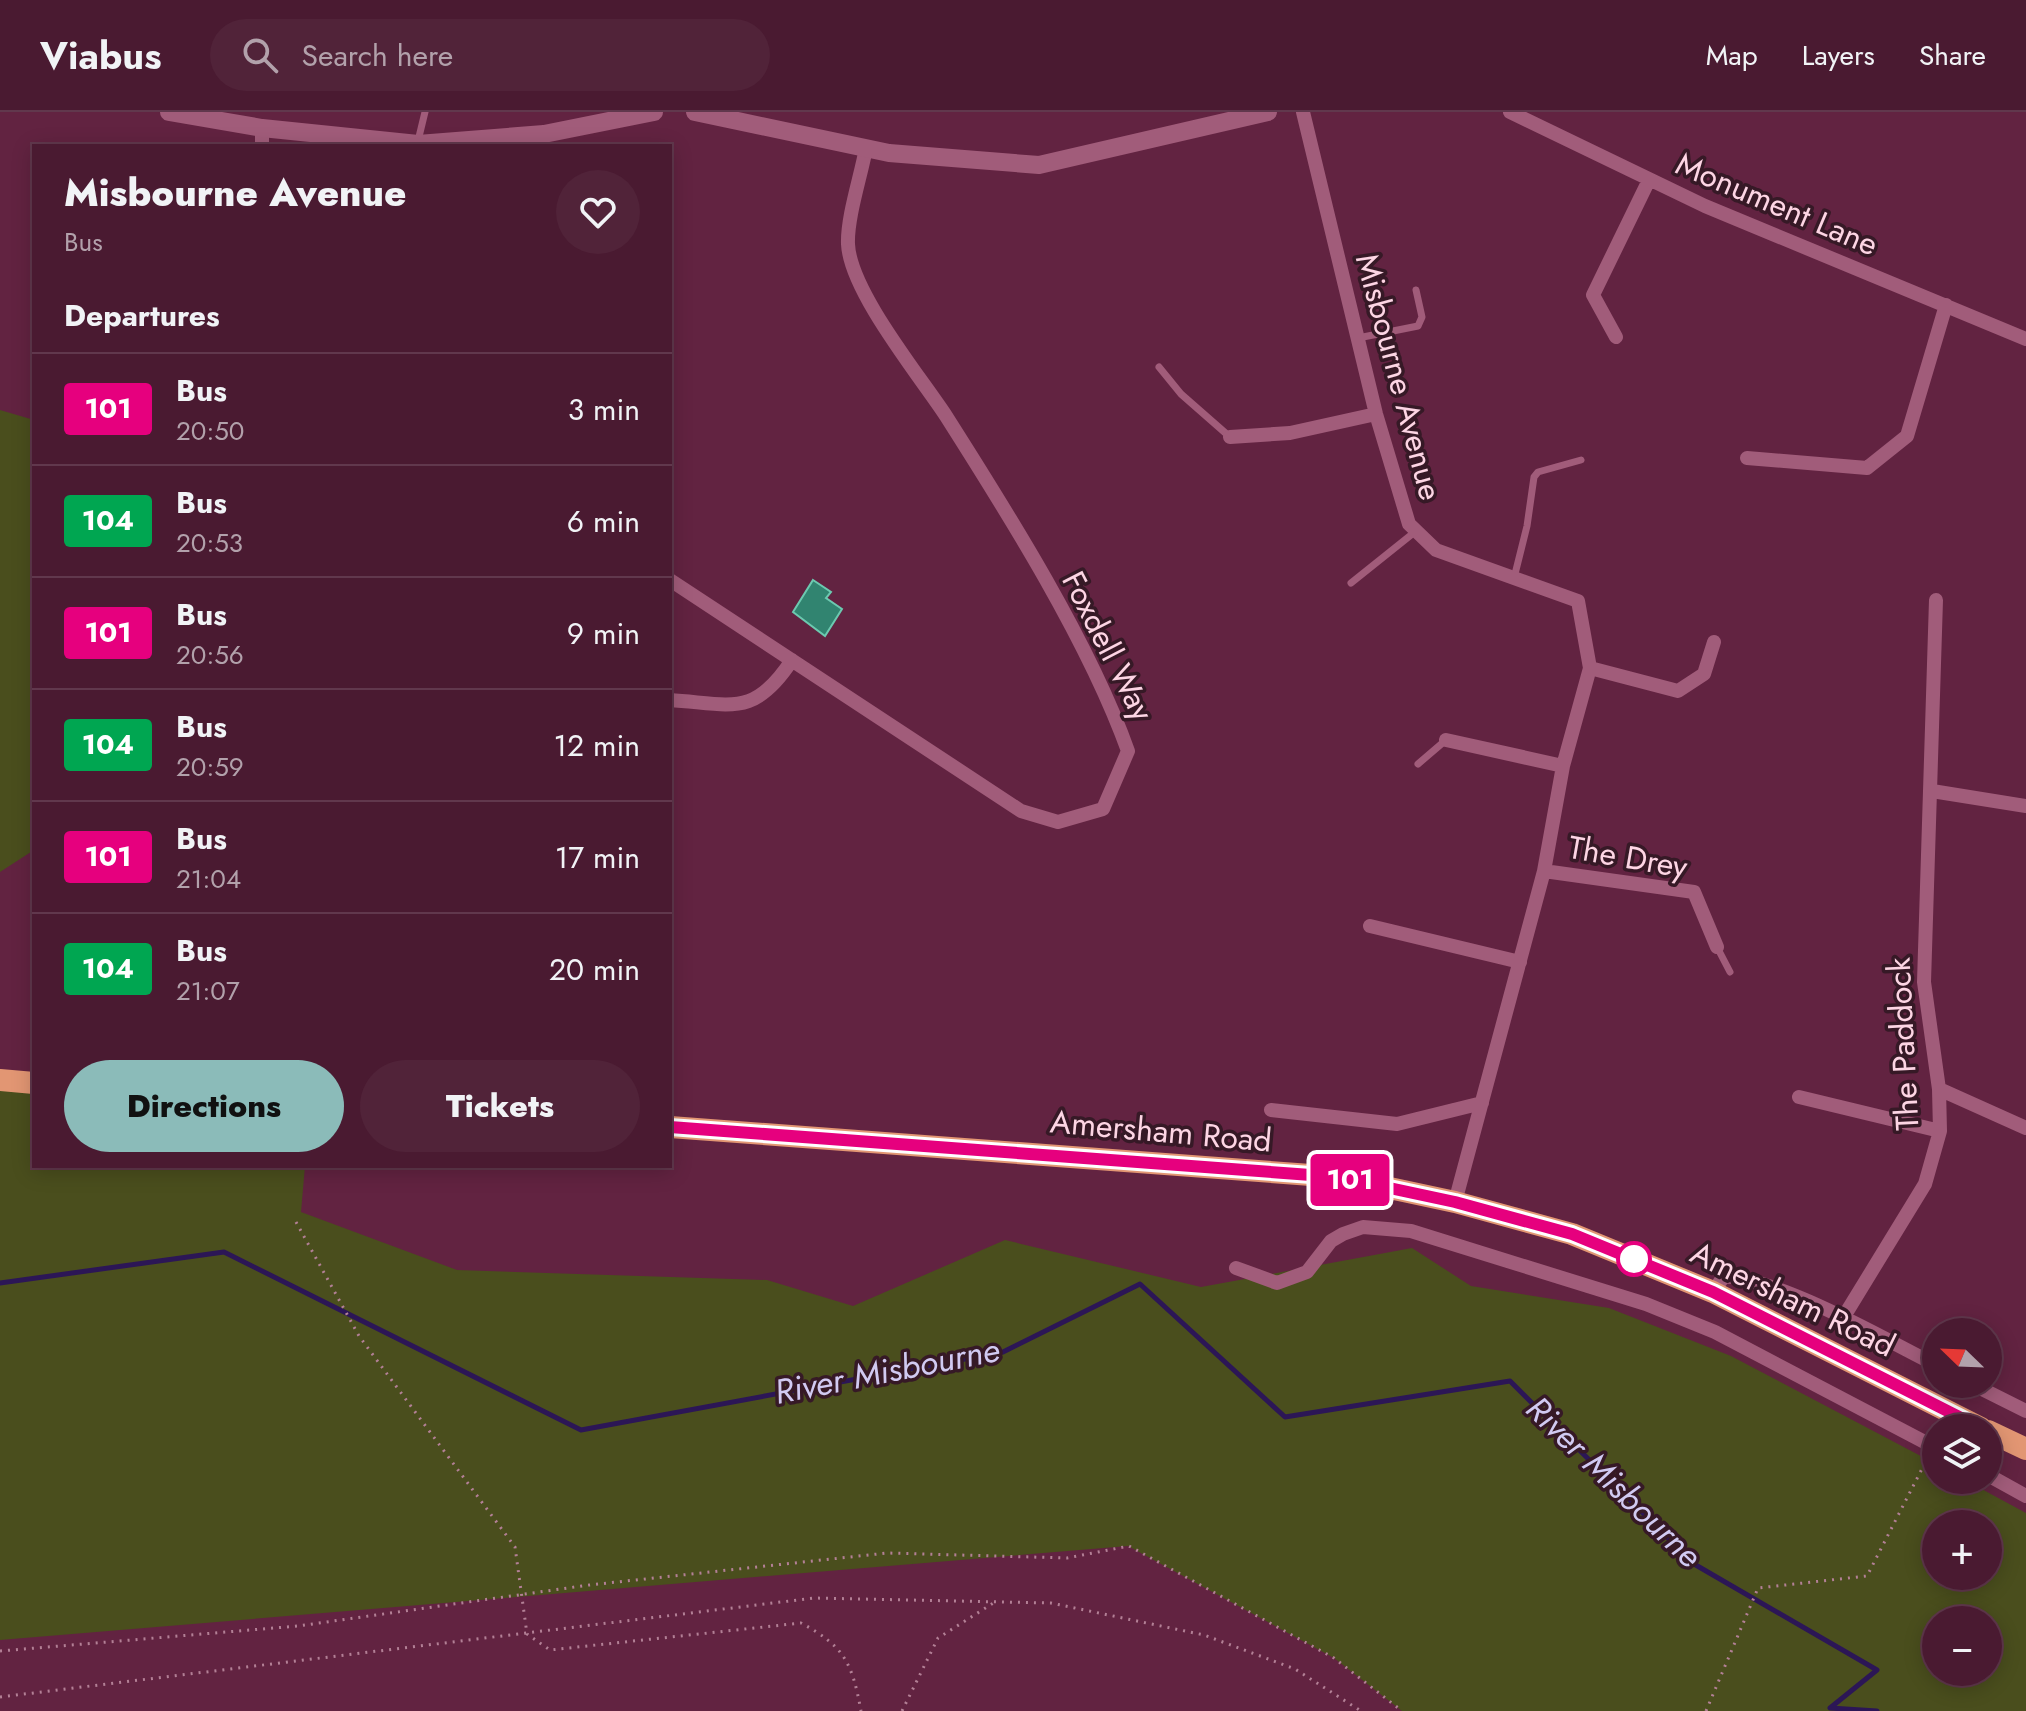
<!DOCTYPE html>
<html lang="en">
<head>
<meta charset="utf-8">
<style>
  :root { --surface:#4a1a31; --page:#512339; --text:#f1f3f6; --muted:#b2a1ab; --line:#61384d; --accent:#8bbbb9 }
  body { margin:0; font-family:Jost,sans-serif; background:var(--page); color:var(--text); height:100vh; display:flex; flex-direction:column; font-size:30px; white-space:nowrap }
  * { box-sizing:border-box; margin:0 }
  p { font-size:26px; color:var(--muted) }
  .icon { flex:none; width:44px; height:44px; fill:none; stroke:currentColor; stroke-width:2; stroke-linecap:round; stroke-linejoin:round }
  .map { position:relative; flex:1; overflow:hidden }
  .sheet { position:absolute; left:32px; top:32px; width:640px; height:1024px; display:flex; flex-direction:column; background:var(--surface); border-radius:0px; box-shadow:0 4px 20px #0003,0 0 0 2px var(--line) }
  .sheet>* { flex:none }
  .badge { padding:0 16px; border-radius:6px; font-size:28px; line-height:52px }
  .needle { width:52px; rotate:293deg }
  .fabs { position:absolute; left:1922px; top:1206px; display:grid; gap:16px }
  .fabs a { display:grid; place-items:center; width:80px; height:80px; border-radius:50%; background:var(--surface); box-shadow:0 4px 20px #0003,0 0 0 2px var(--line); font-size:40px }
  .map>.badge { position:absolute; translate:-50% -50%; box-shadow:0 0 0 4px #fff }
  h2 { padding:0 32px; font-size:30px; line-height:72px }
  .round { display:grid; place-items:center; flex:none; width:84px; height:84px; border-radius:42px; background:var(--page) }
  .headline { display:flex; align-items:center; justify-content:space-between; height:136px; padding:0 32px }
  h1 { font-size:38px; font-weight:800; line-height:60px }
  .cta { display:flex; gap:16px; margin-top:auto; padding:16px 32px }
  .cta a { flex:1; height:92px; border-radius:48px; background:var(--accent); color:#111; font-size:32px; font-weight:800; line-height:92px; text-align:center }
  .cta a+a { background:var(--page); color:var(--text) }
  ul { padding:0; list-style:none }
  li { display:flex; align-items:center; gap:24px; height:112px; padding:0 32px; border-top:2px solid var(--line) }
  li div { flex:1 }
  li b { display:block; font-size:30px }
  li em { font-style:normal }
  li .badge { min-width:88px; font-weight:700; text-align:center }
  header { display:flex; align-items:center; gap:48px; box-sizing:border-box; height:112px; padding:0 40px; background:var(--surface); border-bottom:2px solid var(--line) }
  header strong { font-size:38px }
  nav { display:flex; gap:44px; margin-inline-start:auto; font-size:28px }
  .search { width:560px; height:72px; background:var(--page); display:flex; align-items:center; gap:20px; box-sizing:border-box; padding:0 28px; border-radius:44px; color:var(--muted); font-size:30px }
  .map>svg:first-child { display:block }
  .green { fill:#4a4e1d; fill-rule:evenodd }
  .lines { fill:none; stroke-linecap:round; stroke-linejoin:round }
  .stream { stroke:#2c1656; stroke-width:5 }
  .building { fill:#318470; stroke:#6cc9b0; stroke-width:2 }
  .path { stroke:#b38096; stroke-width:3; stroke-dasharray:2 6; stroke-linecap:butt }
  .service { stroke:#a15c7a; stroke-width:7 }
  .minor { stroke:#a15c7a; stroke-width:14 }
  .tertiary { stroke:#a15c7a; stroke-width:18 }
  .trunk { stroke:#e29673; stroke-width:22 }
  .line-casing { stroke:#fff; stroke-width:18 }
  .line { stroke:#e6007e; stroke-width:12 }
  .stop-dot { fill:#fff; stroke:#e6007e; stroke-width:4 }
  .labels { text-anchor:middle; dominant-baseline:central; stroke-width:7; stroke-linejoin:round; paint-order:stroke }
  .street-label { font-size:32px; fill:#fdd5e4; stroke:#361926 }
  .water-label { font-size:34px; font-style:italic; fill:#d1caf2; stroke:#361926 }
</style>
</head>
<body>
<header>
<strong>Viabus</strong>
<div class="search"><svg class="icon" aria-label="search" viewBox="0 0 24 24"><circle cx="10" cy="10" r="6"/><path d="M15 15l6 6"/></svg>Search here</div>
<nav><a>Map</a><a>Layers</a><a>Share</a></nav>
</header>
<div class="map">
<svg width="2026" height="1599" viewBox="0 0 2026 1599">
  <rect width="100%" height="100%" fill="#622341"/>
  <path class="green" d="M0 298 34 308V738L0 760Z
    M0 963 34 966V1054H305L301 1100 457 1158 767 1168 853 1194 1005 1128 1201 1175 1412 1136 1471 1174 1609 1196 1731 1244 1936 1352V1368H1965L2026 1401V1599H1402L1334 1546 1128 1434 0 1528ZM1936 1412H1988V1464H1936ZM1936 1508H1988V1560H1936Z"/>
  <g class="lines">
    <path class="stream" d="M0 1171 224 1140 581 1318 1003 1240 1140 1172 1285 1305 1510 1269 1694 1452 1877 1558 1830 1596 1877 1599"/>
  </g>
  <path class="building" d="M813 468 831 480 826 486 842 497 825 524 793 500Z"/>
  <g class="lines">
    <path class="path" d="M296 1110 359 1224 515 1435 527 1522 550 1538 801 1511C844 1534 852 1550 861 1599
      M0 1539 298 1514 589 1473 887 1441 1067 1446 1129 1434 1334 1546 1402 1599
      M0 1585 814 1486 1051 1491 1204 1523 1295 1557 1361 1599
      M902 1599 938 1526 995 1490
      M1706 1599 1758 1476 1867 1464 1926 1349"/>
    <path class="service" d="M418 29 425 0
      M1358 226 1418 214 1422 205 1416 178
      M1159 255 1181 282 1230 325
      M1514 466 1527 414 1534 365 1538 360 1581 348
      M1351 471 1416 419
      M1418 652 1446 628
      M1717 835 1730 860"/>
    <path class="minor" d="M1303 0 1376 302 1409 412 1436 438 1578 489 1590 556 1563 654 1544 759 1455 1090
      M1510 0 1705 94 2026 227
      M262 34V16
      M1616 225 1593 183 1649 68
      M1230 325 1290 321 1376 302
      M1747 346 1867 356 1907 324 1946 193
      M670 468 1021 699 1058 710 1103 697 1128 639C1089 530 1009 403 946 304 919 263 850 179 848 132 847 105 861 64 866 36
      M1590 556 1678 579 1704 562 1714 530
      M670 588C732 592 754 606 792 548
      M1446 628 1563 654
      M1932 679 2026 694
      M1544 759 1694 780 1717 835
      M1370 814 1520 850
      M1939 977 2026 1016
      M1799 985 1940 1019
      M1271 998 1397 1012 1482 991
      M1236 1156 1277 1171 1307 1160 1331 1129 1343 1122 1363 1115 1411 1119 1646 1192 1715 1220 1936 1336
      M1713 1180 1724 1164C1785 1169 1880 1225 1936 1253
      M1843 1206 1925 1072 1940 1019 1939 977 1924 870 1936 488
      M1972 1272 2026 1299
      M1988 1363 2026 1384"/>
    <path class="tertiary" d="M169 0 262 16 418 32 544 22 654 0
      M695 0 889 41 1039 53 1268 0"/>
    <path class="trunk" d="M0 968 34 971
      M670 1015 1338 1065 1455 1090 1572 1122 1713 1180 1981 1316
      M1988 1319 2026 1337"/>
  </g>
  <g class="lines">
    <defs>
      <path id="line" d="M670 1015 1338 1065 1455 1090 1572 1122 1713 1180 1981 1316"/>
    </defs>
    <use href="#line" class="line-casing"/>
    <use href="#line" class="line"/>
  </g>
  <circle class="stop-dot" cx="1634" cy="1147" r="16"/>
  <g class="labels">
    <g class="street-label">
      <text transform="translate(1777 92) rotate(23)">Monument Lane</text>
      <text transform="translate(1399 265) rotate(75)">Misbourne Avenue</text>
      <text transform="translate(1108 534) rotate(63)">Foxdell Way</text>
      <text transform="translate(1628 745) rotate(10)">The Drey</text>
      <text transform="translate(1903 932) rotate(-93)">The Paddock</text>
      <text transform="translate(1161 1019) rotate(5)">Amersham Road</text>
      <text transform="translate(1793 1187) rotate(26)">Amersham Road</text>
    </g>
    <g class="water-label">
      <text transform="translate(887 1259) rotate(-11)">River Misbourne</text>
      <text transform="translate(1614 1370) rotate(44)">River Misbourne</text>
    </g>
  </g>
</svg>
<div class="fabs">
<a><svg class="needle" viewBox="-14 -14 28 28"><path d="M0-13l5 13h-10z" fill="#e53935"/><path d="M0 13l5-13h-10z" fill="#b2a1ab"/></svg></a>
<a><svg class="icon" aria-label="layers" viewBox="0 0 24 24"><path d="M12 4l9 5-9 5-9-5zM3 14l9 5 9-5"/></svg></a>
<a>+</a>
<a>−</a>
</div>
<b class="badge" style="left:1350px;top:1068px;background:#e6007e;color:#fff">101</b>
<section class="sheet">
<div class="headline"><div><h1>Misbourne Avenue</h1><p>Bus</p></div><a class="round"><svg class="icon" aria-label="heart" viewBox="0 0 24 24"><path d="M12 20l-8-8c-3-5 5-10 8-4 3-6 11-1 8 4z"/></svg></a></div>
<h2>Departures</h2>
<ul>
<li><span class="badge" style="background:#e6007e;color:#fff">101</span><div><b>Bus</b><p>20:50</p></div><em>3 min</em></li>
<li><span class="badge" style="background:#00a651;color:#fff">104</span><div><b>Bus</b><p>20:53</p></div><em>6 min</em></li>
<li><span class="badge" style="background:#e6007e;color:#fff">101</span><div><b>Bus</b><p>20:56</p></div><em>9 min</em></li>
<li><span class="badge" style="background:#00a651;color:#fff">104</span><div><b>Bus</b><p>20:59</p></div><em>12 min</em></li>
<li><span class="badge" style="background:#e6007e;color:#fff">101</span><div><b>Bus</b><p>21:04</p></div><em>17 min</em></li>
<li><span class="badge" style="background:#00a651;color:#fff">104</span><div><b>Bus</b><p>21:07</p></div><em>20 min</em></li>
</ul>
<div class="cta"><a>Directions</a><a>Tickets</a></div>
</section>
</div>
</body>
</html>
